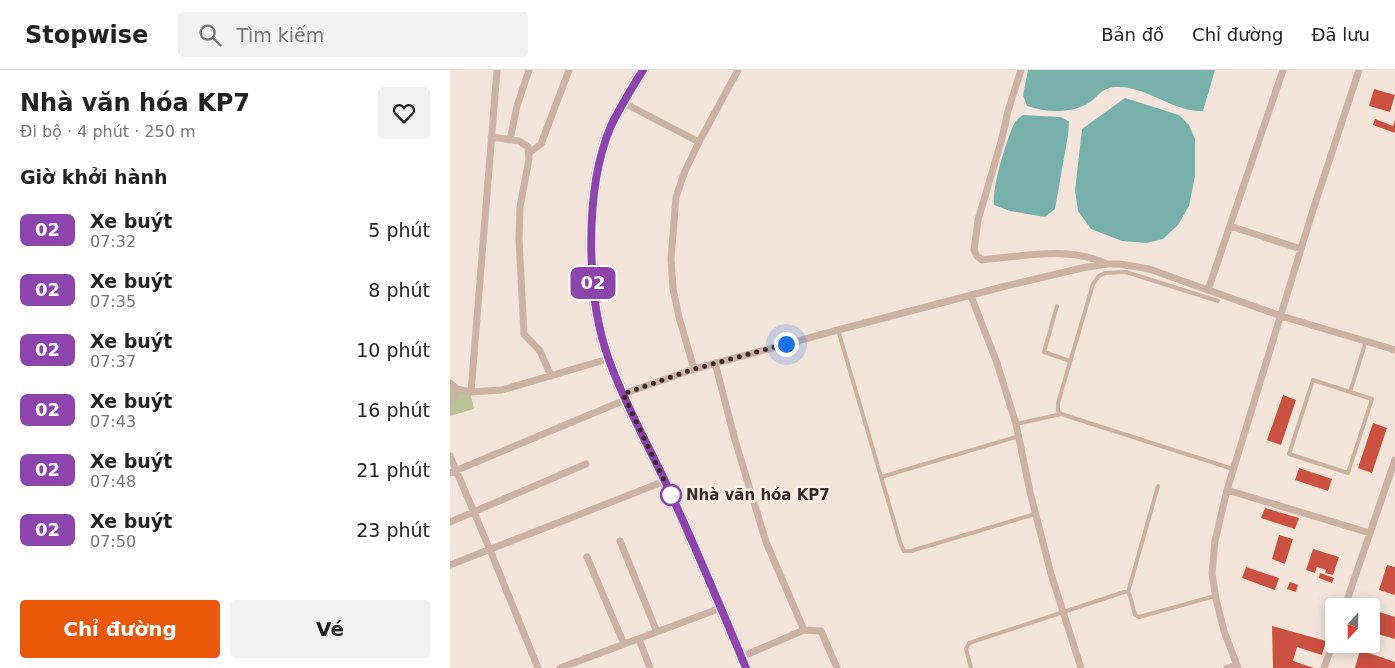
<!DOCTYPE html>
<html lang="vi">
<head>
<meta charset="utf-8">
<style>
  :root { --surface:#fff; --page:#f2f2f2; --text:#222; --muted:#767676; --line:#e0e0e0; --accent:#ea580c }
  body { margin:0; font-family:"DejaVu Sans",sans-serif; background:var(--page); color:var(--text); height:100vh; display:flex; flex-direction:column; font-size:19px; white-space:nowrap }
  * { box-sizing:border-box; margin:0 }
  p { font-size:16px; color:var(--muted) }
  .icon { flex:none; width:28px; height:28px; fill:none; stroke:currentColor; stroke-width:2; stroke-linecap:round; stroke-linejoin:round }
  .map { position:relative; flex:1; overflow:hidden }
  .sheet { display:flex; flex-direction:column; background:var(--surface); width:450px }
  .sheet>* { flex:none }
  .badge { padding:0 10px; border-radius:8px; font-size:18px; line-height:32px }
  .needle { width:32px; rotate:201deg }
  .buttons { position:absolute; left:875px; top:528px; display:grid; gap:10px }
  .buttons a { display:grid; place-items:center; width:55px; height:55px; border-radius:5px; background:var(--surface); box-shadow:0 2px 12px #0003; font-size:25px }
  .you { position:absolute; width:25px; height:25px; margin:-12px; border:4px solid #fff; border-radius:50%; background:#1a73e8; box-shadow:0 0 0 8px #1a73e833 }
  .map>.badge { position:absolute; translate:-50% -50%; box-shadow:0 0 0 2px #fff }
  h2 { padding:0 20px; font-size:19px; line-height:45px }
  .round { display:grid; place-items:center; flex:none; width:52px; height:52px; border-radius:5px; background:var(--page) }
  .summary { display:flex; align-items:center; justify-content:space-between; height:85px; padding:0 20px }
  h1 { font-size:24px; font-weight:700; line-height:38px }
  .cta { display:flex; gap:10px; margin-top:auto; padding:10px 20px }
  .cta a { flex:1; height:58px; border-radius:5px; background:var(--accent); color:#fff; font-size:20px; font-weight:700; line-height:58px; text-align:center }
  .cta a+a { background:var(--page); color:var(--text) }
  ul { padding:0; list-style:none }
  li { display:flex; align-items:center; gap:15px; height:60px; padding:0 20px }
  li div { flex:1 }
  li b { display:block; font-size:19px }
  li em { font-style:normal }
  li .badge { min-width:55px; font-weight:700; text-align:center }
  header { display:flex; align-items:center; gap:30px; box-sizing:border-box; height:70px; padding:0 25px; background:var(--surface); border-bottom:1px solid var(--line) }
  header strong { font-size:24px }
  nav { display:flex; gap:28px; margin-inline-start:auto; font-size:18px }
  .search { width:350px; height:45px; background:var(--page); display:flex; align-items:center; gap:12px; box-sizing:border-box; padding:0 18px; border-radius:5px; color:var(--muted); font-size:19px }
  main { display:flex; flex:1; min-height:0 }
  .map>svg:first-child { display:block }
  .green { fill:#b9c299 }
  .water { fill:#78b1ac }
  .building { fill:#cb5140 }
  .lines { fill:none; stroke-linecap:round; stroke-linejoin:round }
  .lane { stroke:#cbb2a5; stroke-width:4 }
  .street { stroke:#cbb2a5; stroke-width:7 }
  .primary { stroke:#795f57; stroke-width:11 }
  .line-casing { stroke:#fff; stroke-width:11 }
  .line { stroke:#8e44ad; stroke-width:8 }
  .walk { stroke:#372a27; stroke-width:5; stroke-dasharray:0 9 }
  .stop-dot { fill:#fff; stroke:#8e44ad; stroke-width:2.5 }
  .labels { text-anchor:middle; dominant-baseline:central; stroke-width:5; stroke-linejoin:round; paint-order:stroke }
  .stop-label { font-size:15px; font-weight:bold; fill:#372a27; stroke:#faefe7; text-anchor:start }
</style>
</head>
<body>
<header>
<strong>Stopwise</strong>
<div class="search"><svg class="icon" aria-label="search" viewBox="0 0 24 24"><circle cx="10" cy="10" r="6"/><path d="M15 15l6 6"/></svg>Tìm kiếm</div>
<nav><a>Bản đồ</a><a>Chỉ đường</a><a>Đã lưu</a></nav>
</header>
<main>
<section class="sheet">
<div class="summary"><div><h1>Nhà văn hóa KP7</h1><p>Đi bộ · 4 phút · 250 m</p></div><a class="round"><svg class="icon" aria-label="heart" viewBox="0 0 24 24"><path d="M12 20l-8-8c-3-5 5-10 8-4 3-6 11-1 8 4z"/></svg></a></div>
<h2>Giờ khởi hành</h2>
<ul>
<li><span class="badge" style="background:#8e44ad;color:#fff">02</span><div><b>Xe buýt</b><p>07:32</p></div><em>5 phút</em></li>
<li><span class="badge" style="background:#8e44ad;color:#fff">02</span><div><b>Xe buýt</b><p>07:35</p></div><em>8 phút</em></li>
<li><span class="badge" style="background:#8e44ad;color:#fff">02</span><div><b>Xe buýt</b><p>07:37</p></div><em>10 phút</em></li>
<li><span class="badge" style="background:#8e44ad;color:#fff">02</span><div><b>Xe buýt</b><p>07:43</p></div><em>16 phút</em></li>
<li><span class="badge" style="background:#8e44ad;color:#fff">02</span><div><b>Xe buýt</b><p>07:48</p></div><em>21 phút</em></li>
<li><span class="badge" style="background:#8e44ad;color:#fff">02</span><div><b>Xe buýt</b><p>07:50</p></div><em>23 phút</em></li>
</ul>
<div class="cta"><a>Chỉ đường</a><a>Vé</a></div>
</section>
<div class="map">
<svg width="945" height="598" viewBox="0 0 945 598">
  <rect width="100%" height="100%" fill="#f3e4da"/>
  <path class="green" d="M0 317 21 325 24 339 0 346Z"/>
  <path class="water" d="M578 0H765L753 41C722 42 696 15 665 17 650 18 648 28 637 34 619 44 595 42 577 36L573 25Z
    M675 28 729 45 739 55 745 69V106L739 136 728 155 713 169 696 173 672 171 641 159 628 141 625 120 632 59Z
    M573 45 610 47 619 51 618 65 605 139 595 147 560 141 544 135C542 116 556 72 564 54 566 50 569 48 573 45Z"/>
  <path class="building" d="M924 19 945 25 940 42 919 36Z
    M925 49 943 56 945 50V63L923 55Z
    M833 325 846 330 831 375 817 370Z
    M923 353 937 358 922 403 908 398Z
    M849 398 882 409 878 421 845 410Z
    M815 438 849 448 845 459 811 448Z
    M829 465 843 469 835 494 822 489Z
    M863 479 889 487 883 505 875 503 876 500 867 497 865 503 856 500Z
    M937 495 945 497V525L929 520Z
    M796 497 829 508 825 520 792 508Z
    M870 503 884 508 882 513 869 508Z
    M840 512 848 515 846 522 837 519Z
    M923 540 945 547V569L921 562V547Z
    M822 556 876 571 872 585 847 577 843 591 864 598H823Z
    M910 580 945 592V598H905Z"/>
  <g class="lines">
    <path class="lane" d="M768 231 676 202 655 203 649 206 643 214 608 333V341L611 344 783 399
      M607 236 594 282 620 291
      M388 260 451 475 454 481H461L585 444
      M900 322 922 329 898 403 839 384 863 310 900 322 916 271
      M566 354 611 344
      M431 407 569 366
      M678 522 708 416
      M521 598 516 579 519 573 674 522H678L680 526 685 545 689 547 765 526"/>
    <path class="street" d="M571 0 558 41 551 72 528 150 524 180 527 186 532 190C572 186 620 176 657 194
      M174 33 249 72
      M41 67 69 71 78 77 79 89 70 137 69 169 74 264 90 281 101 306
      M60 70 67 36 79 0
      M79 83 91 74 119 0
      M780 156 851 179
      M758 220 833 0
      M521 226 547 293 566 354 580 422 601 504 631 598
      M265 293 285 370 316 472 354 560
      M244 299 229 247 223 219 221 189 226 127 235 101 249 72 288 0
      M0 313 7 319 21 322 52 320 158 289
      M21 322 47 0
      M173 324 244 299 388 260 556 216 632 198 657 194H670L699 199 831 246 945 280
      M0 332 7 319
      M0 386 40 480 88 598
      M0 403 175 330
      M777 420 920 463
      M0 452 136 394
      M170 471 207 562
      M137 487 174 574
      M0 495 215 411
      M895 536 945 390
      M189 569 200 598
      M291 587 354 560 371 561 387 598
      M110 598 271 538
      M777 598 787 596
      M788 598 774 561 766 529 762 503 765 471 777 420 863 140 909 0
      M874 598 884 570"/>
    <path class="primary" d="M193 0C182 18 170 37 161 56 134 118 136 227 159 290 174 332 196 371 215 411 243 472 270 535 296 598"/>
  </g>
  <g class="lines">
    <defs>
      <path id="line" d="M193 0C182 18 170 37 161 56 134 119 136 227 159 290 174 332 196 371 215 411 243 472 270 535 296 598"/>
    </defs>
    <use href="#line" class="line-casing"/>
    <use href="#line" class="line"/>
    <path class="walk" d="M221 425 223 429 173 324 244 299 336 274"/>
  </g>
  <circle class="stop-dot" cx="221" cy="425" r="10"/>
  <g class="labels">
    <g class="stop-label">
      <text x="236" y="425">Nhà văn hóa KP7</text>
    </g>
  </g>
</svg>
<div class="buttons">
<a><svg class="needle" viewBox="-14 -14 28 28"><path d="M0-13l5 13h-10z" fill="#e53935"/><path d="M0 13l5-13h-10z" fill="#767676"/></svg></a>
</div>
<div class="you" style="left:336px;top:274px"></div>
<b class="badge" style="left:143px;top:213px;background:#8e44ad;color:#fff">02</b>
</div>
</main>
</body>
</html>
